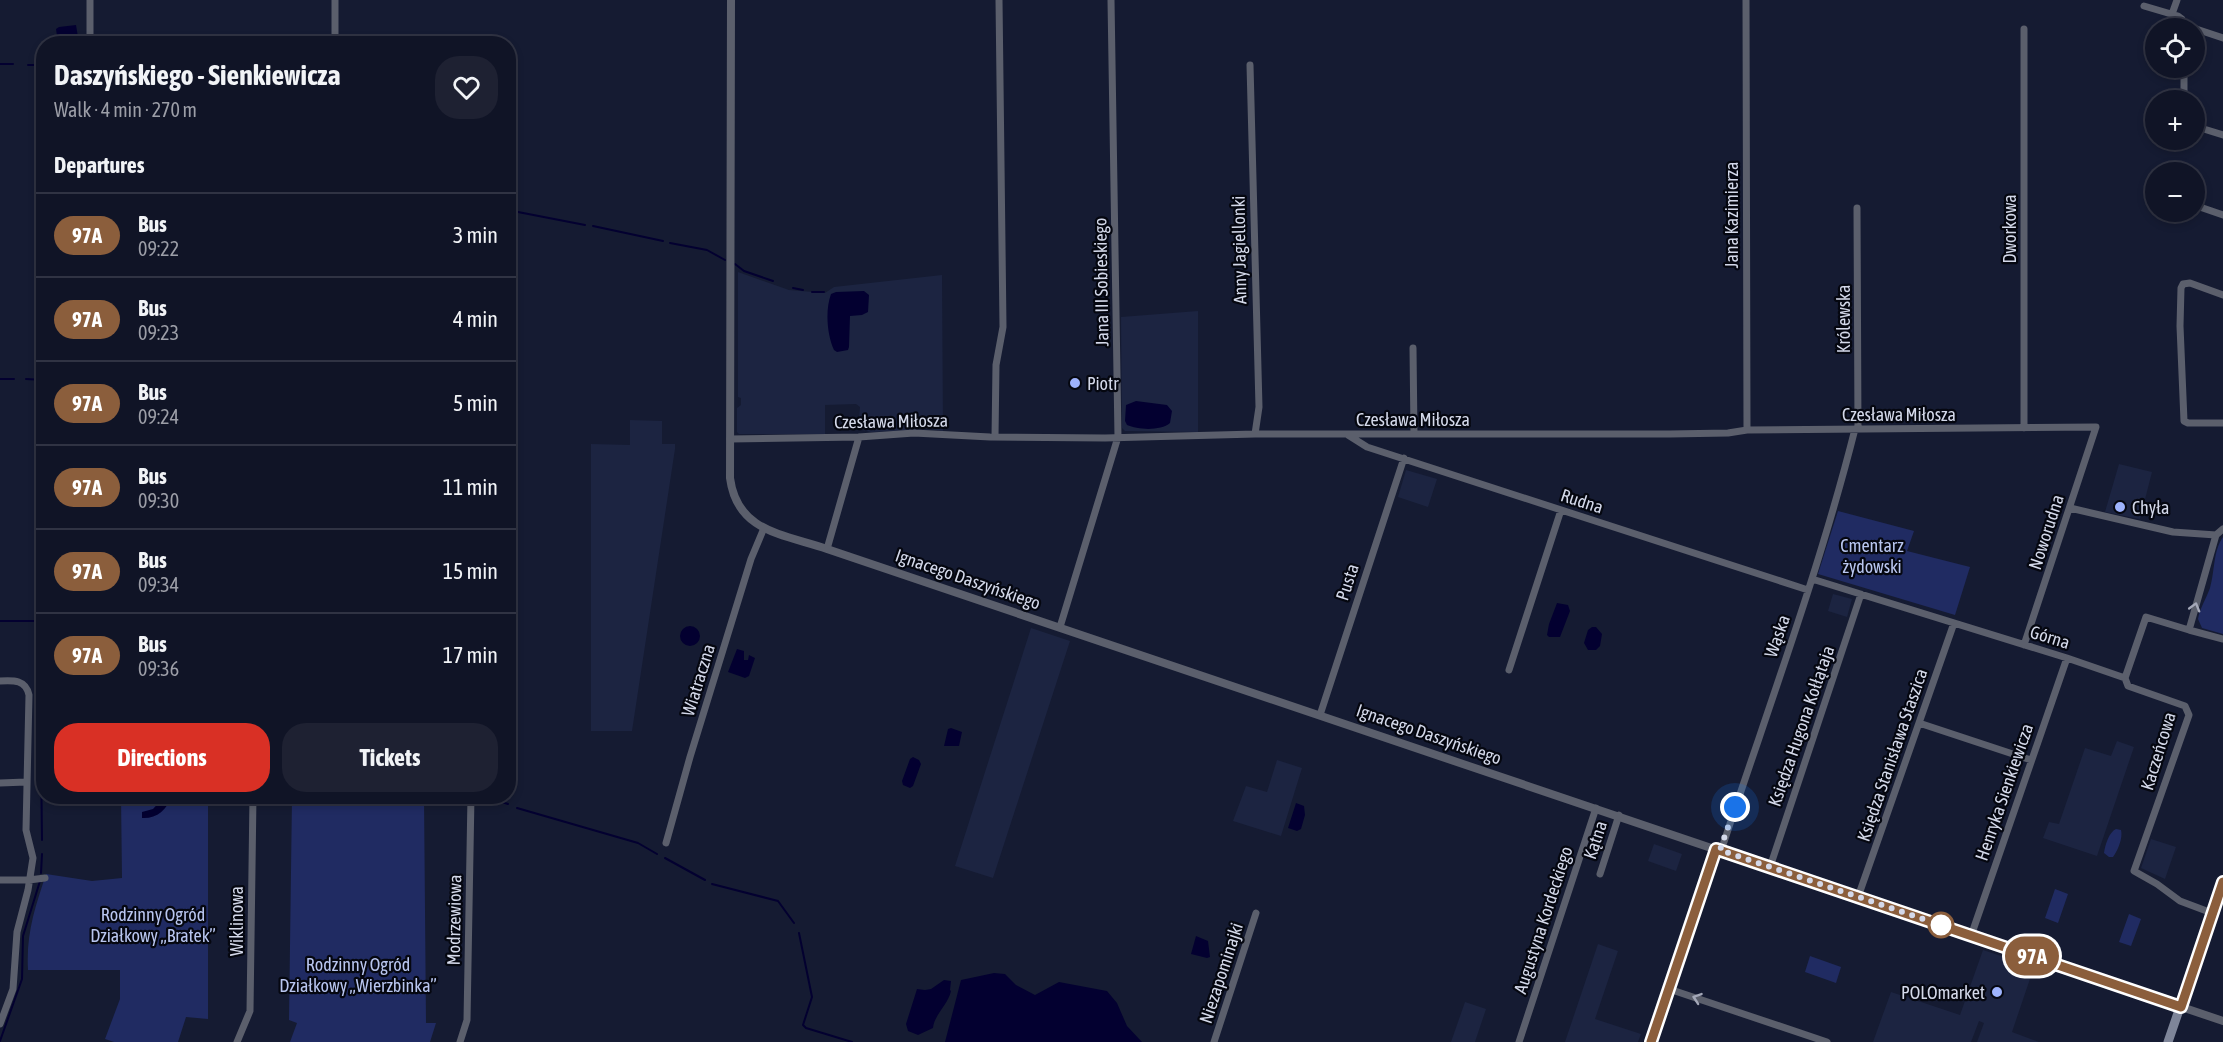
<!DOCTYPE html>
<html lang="en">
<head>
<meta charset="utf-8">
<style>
  :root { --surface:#101426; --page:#1e2132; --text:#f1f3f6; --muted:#9c9ea7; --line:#303343; --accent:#d93025 }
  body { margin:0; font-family:"Asap Condensed",sans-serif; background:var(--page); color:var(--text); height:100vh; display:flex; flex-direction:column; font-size:22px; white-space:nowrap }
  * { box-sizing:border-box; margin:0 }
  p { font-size:20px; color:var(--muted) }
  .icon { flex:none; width:33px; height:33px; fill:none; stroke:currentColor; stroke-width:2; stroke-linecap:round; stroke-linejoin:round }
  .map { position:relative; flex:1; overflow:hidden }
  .sheet { position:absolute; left:36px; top:36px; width:480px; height:768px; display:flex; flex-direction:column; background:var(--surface); border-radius:24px; box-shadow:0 3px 9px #0003,0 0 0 2px var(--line) }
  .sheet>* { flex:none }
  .badge { padding:0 12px; border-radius:20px; font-size:21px; line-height:39px }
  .controls { position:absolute; left:2145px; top:18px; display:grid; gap:12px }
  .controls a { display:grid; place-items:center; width:60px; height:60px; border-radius:50%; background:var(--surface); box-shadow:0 3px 9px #0003,0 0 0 2px var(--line); font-size:30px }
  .you { position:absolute; width:30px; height:30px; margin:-15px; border:4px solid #fff; border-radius:50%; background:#1a73e8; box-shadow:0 0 0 9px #1a73e833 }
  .map>.badge { position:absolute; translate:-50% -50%; box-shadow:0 0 0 3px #fff }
  h2 { padding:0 18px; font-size:22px; line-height:54px }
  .round { display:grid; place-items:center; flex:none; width:63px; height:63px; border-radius:24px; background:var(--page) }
  .overview { display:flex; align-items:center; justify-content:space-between; height:102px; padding:0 18px }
  h1 { font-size:28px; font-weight:700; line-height:45px }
  .primary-button { display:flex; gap:12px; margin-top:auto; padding:12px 18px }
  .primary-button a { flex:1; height:69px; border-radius:24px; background:var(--accent); color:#fff; font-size:24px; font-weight:700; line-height:69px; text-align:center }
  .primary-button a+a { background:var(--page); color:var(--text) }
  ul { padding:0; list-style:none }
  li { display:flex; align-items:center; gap:18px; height:84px; padding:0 18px; border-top:2px solid var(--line) }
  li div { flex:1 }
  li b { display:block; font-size:22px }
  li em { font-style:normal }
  li .badge { min-width:66px; font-weight:700; text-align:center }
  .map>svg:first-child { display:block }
  .built { fill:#1c2441 }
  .green { fill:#202b62 }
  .water { fill:#030030 }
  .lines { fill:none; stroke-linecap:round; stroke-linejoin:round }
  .stream { stroke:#030030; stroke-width:2 }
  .minor { stroke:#5b5f6c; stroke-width:7 }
  .tertiary { stroke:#5b5f6c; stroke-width:8 }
  .secondary { stroke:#7e8599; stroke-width:9 }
  .oneway { stroke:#a4a8b8 }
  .line-casing { stroke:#fff; stroke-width:14 }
  .line { stroke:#8b5e3c; stroke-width:9 }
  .walk { stroke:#d4d9ea; stroke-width:6; stroke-dasharray:0 10.8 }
  .poi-dot { fill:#9eb3fd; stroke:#050710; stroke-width:2 }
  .stop-dot { fill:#fff; stroke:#8b5e3c; stroke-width:3 }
  .labels { text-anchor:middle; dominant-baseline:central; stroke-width:4.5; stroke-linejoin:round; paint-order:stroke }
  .street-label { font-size:18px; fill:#d4d9ea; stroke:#050710 }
  .poi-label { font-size:18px; fill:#d4d9ea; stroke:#050710; text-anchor:start }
  .park-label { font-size:18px; fill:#b9c6f0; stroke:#050710 }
</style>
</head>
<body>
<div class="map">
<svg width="2223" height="1042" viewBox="0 0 2223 1042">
  <rect width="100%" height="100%" fill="#151b32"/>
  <path class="built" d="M738 272 789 290 825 293 834 287 942 275 943 431 919 427 916 430 871 432 858 429 860 407 856 404 825 405V434H739L737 432V408L741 405V398L738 397Z
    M1198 311V432L1125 431 1122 428 1121 317Z
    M630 420 662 421V444H675V449L632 731H591V444L630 445Z
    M2119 464 2152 472 2140 519 2105 512Z
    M1406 470 1437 479 1428 507 1398 497Z
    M1833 594 1852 599 1847 617 1828 611Z
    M1031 628 1070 641 993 878 955 866Z
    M2117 741 2134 747 2097 856 2043 838 2049 822 2059 824 2085 748 2111 756Z
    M1277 760 1302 768 1281 836 1233 821 1246 786 1267 792Z
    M2151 839 2176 847 2165 879 2141 868Z
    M1654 844 1682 854 1676 871 1648 861Z
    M1598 944 1618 951 1595 1019 1641 1034 1638 1042H1565Z
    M1983 950 2034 967 2012 1032 2039 1042H1977L1984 1023 1979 1021 1971 1042H1873L1891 992 1960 1015Z
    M1465 1002 1486 1009 1475 1042H1451Z"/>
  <path class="green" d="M1838 511 1914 531 1907 551 1970 567 1955 615 1818 574Z
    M2223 537V634L2202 628 2198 619C2200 608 2206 599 2210 588 2215 571 2213 551 2223 537Z
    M121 797H208V1019L186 1017 178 1042H114L105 1039 120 999V970H28C26 933 35 908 46 874L92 881 122 878Z
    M292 797H424L426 1023H436L430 1042H290L297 1023 289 1020Z
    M2116 829 2121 830C2123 838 2118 850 2113 857H2109L2104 853C2105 845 2109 832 2116 829Z
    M2055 889 2068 894 2058 923 2045 918Z
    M2129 914 2141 919 2131 946 2119 942Z
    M1810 956 1841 967 1836 983 1805 972Z"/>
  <path class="water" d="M76 25 78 37 58 42 56 29 59 27Z
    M864 291 869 295 868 312 862 315 850 316 849 347 848 350 837 352 834 350C827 335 825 310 831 294L836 292Z
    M1136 401 1167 405 1172 411 1170 423C1161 431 1138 430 1127 425L1125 421 1126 405Z
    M1557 603 1568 605 1570 611 1560 637H1549L1547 635 1549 624Z
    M680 636a10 10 0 1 1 20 0a10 10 0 1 1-20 0Z
    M1592 627H1596L1602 634 1600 646 1596 650H1588L1584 643 1588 630Z
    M737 649 744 651V660H748L749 655 755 658 749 676 745 678 728 672Z
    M951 728 962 732 959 746H944L948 729Z
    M913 757 919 760 921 764 913 786 910 788 903 785 902 781 910 759Z
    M164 797H171C167 810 156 819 142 818V812L153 809Z
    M1296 803 1304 806 1305 815 1301 829 1297 831 1288 828Z
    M1196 936 1208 941 1210 957 1207 958 1191 954Z
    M994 973 1005 974 1016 985 1035 995 1059 982 1107 991 1117 1003 1127 1026 1142 1042H945L961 980Z
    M944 980 951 981 950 990 951 991C948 1005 934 1015 933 1028L918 1035 908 1031 906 1024 917 989 925 990 931 989Z"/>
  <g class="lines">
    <path class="stream" d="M0 64H13
      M28 65H44
      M508 210H510
      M518 212 585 225
      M593 226 663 241
      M670 243 707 250 725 260
      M735 264 744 271 773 281
      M793 288 803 290
      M812 292H824
      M0 379H14
      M26 379 44 380
      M0 621H44
      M40 657V626L43 622
      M40 669 42 840
      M484 796 508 804
      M517 808 638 843 657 854
      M665 858 705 880
      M41 873 42 854
      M712 884 778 901 794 923
      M799 933 812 997 803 1025 806 1028 852 1042
      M0 1041 22 979 23 936 40 881"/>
    <path class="minor" d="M1746 0 1747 430
      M2144 6 2178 16 2182 19 2184 25
      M2172 14 2177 0
      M2184 28V25L2223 38
      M2024 29V428
      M90 44V0
      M335 44V0
      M1250 65 1259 407 1255 434
      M2184 68V100
      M2194 126 2223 135
      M2194 205 2223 215
      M1857 208 1858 429
      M2223 295 2190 283 2183 284 2181 288 2180 326 2184 421 2188 423H2223
      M1413 348 1414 434
      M1348 435 1367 447 1808 590
      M995 437 996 365 1003 327 999 0
      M730 439 859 437 914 433 990 437 1105 438 1255 434H1670L1728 433 1747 430 2096 427 2024 645
      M2070 508 2173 532 2216 535
      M2223 529 2216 535 2189 630 2223 639
      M827 549 859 437
      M1812 579 2067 658 2125 678
      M1060 627 1118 437 1111 0
      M1509 670 1561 510
      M2125 678 2128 686 2185 706 2189 715 2134 871 2157 884 2180 901 2212 913
      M2125 678 2146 617 2189 630
      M0 681C14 680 26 680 29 695L26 830 33 858 28 890 17 932 13 989 0 1024
      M1320 715 1404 458
      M1919 723 2031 760
      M0 783 26 782
      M666 843 690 757 751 559 764 528
      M1721 851C1767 711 1819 572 1855 429
      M1770 867 1861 594
      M1600 874 1619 815
      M0 880H29L45 878
      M1858 897 1954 623
      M1971 936 2067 658
      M1669 989 1827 1042
      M237 1042 250 1011 253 796
      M460 1042 467 1020 471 796
      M1214 1042 1256 913
      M1519 1042 1596 808"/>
    <path class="tertiary" d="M731 0 730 478C737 532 783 534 827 549L2223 1021
      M1651 1042 1716 849"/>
    <path class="secondary" d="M2168 1042 2223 882"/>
  </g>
  <defs><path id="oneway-chevron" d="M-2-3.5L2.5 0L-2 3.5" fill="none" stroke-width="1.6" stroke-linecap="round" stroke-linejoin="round" transform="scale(1.5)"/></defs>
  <g class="oneway">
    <use href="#oneway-chevron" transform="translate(2195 607) rotate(-74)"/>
    <use href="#oneway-chevron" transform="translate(1697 998) rotate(-161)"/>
  </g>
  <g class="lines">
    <defs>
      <path id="line" d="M1651 1042 1716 849 2181 1007 2223 882"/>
    </defs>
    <use href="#line" class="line-casing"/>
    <use href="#line" class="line"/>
    <path class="walk" d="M1735 807 1720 850 1941 925"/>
  </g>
  <g class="poi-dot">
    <circle cx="1075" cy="383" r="6"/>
    <circle cx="2120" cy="507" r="6"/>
    <circle cx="1997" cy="992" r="6"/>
  </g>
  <circle class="stop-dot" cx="1941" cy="925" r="12"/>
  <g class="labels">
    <g class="street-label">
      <text transform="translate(1731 215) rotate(-90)">Jana Kazimierza</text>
      <text transform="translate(2009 229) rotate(-90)">Dworkowa</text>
      <text transform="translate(1239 250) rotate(-91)">Anny Jagiellonki</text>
      <text transform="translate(1101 282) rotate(-91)">Jana III Sobieskiego</text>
      <text transform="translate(1843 319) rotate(-90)">Królewska</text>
      <text x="1899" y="414">Czesława Miłosza</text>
      <text x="1413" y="419">Czesława Miłosza</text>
      <text transform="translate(891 421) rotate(-1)">Czesława Miłosza</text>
      <text transform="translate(1582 501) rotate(18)">Rudna</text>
      <text transform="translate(2046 532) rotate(-72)">Noworudna</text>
      <text transform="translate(968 579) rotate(19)">Ignacego Daszyńskiego</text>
      <text transform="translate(1347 582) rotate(-72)">Pusta</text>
      <text transform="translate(1777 636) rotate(-71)">Wąska</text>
      <text transform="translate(2050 637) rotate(17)">Górna</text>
      <text transform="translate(698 680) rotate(-73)">Wiatraczna</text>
      <text transform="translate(1801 726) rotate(-71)">Księdza Hugona Kołłątaja</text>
      <text transform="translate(1429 734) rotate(19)">Ignacego Daszyńskiego</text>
      <text transform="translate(2158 751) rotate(-73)">Kaczeńcowa</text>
      <text transform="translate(1892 755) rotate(-71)">Księdza Stanisława Staszica</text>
      <text transform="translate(2004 792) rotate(-71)">Henryka Sienkiewicza</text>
      <text transform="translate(1595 840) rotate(-72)">Kątna</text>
      <text transform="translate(454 920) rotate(-89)">Modrzewiowa</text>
      <text transform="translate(1543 920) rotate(-72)">Augustyna Kordeckiego</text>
      <text transform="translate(236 921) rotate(-90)">Wiklinowa</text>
      <text transform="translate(1221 973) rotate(-72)">Niezapominajki</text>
    </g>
    <g class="poi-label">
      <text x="1087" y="383">Piotr</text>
      <text x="2132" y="507">Chyła</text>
      <text x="1985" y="992" text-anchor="end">POLOmarket</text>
    </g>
    <g class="park-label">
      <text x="1872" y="545">Cmentarz<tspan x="1872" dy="21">żydowski</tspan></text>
      <text x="153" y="914">Rodzinny Ogród<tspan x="153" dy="21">Działkowy „Bratek”</tspan></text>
      <text x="358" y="964">Rodzinny Ogród<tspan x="358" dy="21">Działkowy „Wierzbinka”</tspan></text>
    </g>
  </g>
</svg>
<div class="controls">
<a><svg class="icon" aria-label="locate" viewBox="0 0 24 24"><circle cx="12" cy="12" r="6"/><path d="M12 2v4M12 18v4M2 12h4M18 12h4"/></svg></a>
<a>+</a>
<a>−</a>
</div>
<div class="you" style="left:1735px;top:807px"></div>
<b class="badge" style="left:2032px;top:956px;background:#8b5e3c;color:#fff">97A</b>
<section class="sheet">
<div class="overview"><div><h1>Daszyńskiego - Sienkiewicza</h1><p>Walk · 4 min · 270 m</p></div><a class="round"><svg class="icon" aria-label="heart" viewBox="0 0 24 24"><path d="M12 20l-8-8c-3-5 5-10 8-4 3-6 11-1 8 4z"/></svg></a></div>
<h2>Departures</h2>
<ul>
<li><span class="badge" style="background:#8b5e3c;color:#fff">97A</span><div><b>Bus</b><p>09:22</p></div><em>3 min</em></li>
<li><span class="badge" style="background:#8b5e3c;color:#fff">97A</span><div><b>Bus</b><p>09:23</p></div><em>4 min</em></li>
<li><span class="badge" style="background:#8b5e3c;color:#fff">97A</span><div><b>Bus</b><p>09:24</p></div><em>5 min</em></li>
<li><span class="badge" style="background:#8b5e3c;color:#fff">97A</span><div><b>Bus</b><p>09:30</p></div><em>11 min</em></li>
<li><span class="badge" style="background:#8b5e3c;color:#fff">97A</span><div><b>Bus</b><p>09:34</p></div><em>15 min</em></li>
<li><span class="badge" style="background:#8b5e3c;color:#fff">97A</span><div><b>Bus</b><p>09:36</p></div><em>17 min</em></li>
</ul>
<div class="primary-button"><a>Directions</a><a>Tickets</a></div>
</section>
</div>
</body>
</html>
